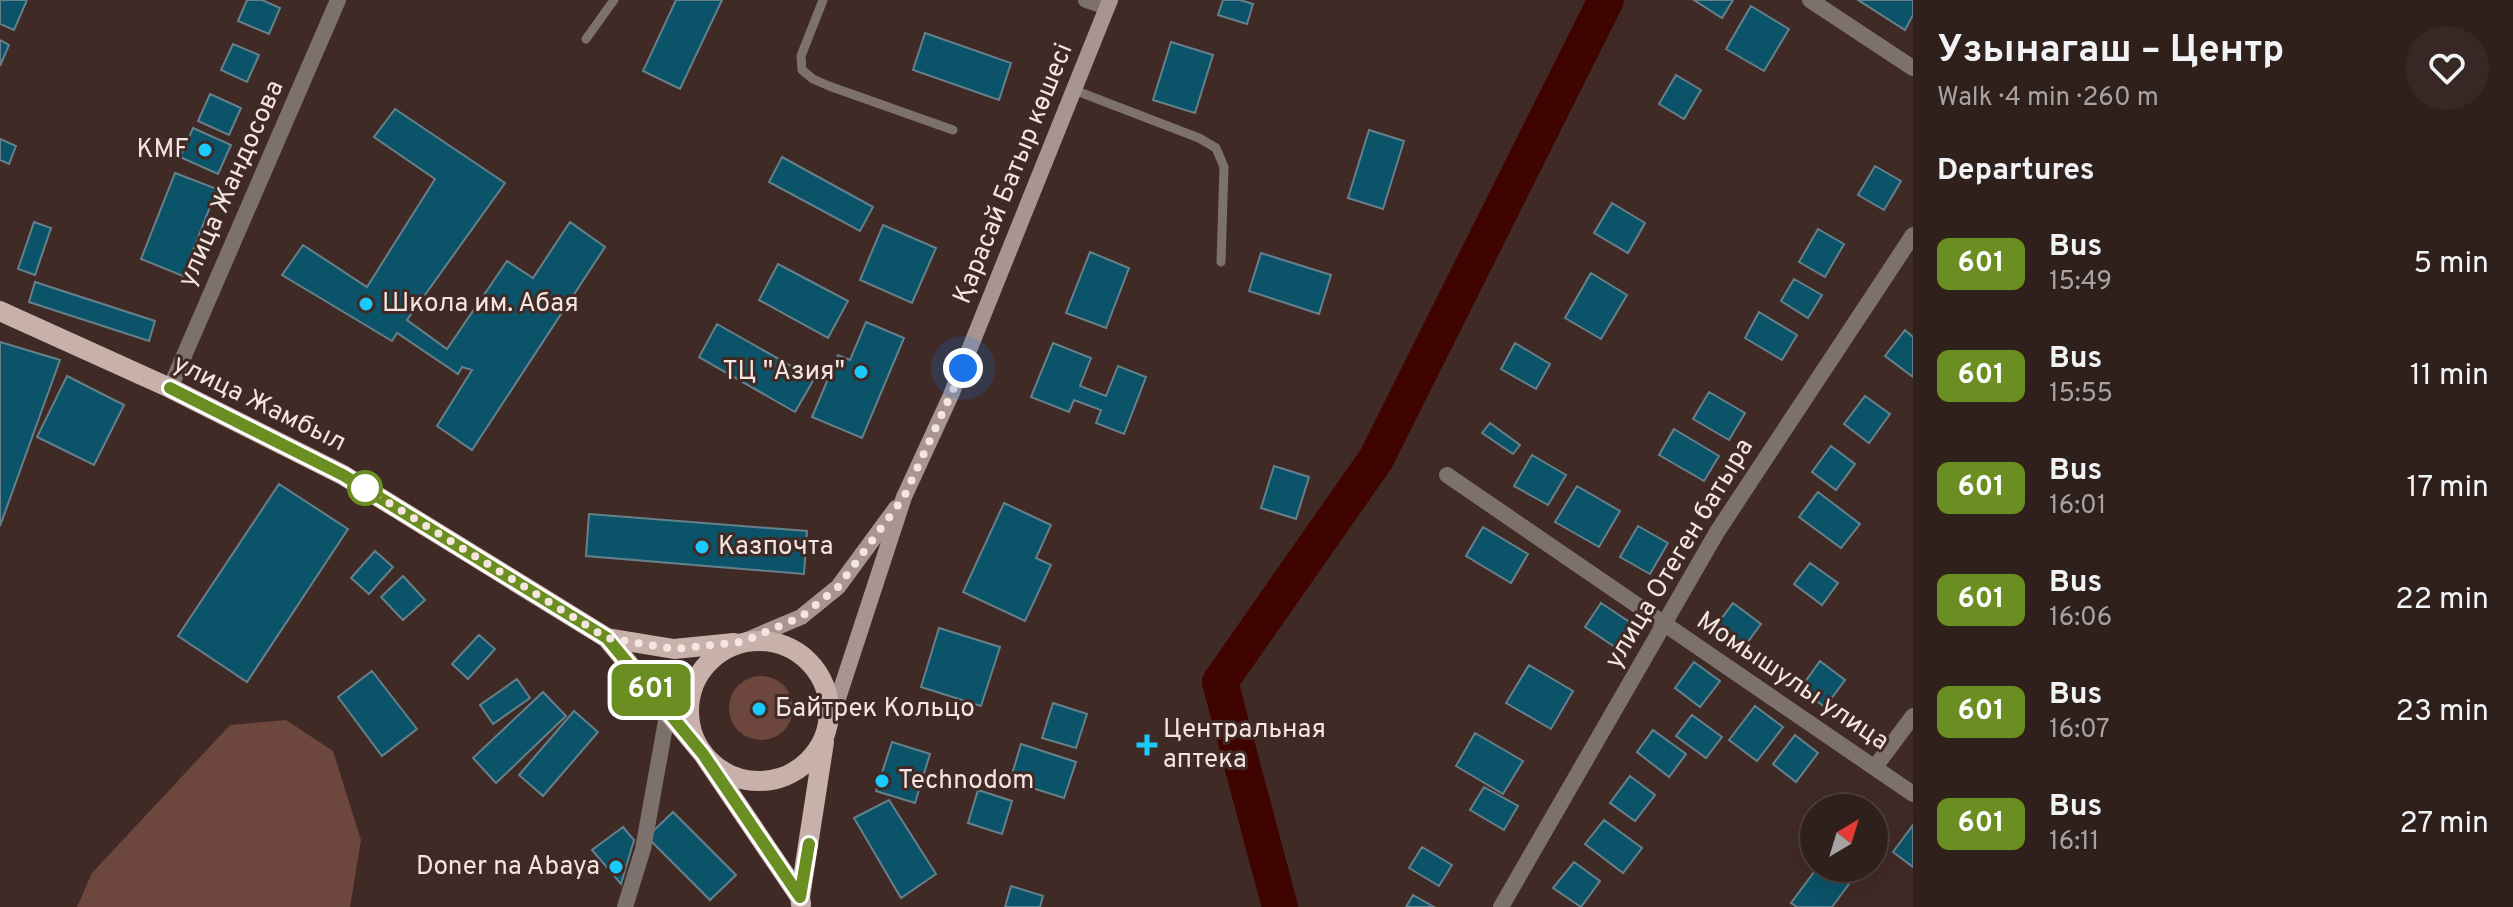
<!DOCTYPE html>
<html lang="en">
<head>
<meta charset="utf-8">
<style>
  :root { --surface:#30201c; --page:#382825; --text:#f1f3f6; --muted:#a8a3a3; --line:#4b3e3b }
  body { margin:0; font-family:Overpass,sans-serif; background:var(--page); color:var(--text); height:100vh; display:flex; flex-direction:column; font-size:30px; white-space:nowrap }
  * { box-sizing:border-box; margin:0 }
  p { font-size:26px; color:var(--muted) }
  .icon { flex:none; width:44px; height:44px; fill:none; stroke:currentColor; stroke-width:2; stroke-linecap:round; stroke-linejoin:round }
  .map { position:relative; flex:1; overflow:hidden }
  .sheet { display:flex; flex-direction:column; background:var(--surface); width:600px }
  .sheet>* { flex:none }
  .badge { padding:0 16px; border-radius:12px; font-size:28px; line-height:52px }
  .needle { width:52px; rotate:38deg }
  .buttons { position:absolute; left:1800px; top:794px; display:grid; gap:16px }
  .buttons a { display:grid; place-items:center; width:88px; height:88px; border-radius:50%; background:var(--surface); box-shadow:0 8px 32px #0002,0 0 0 2px var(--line); font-size:40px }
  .you { position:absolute; width:40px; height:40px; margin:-20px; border:6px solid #fff; border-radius:50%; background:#1a73e8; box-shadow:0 0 0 12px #1a73e833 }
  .map>.badge { position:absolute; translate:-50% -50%; box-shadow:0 0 0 4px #fff }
  h2 { padding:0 24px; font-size:30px; line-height:72px }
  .round { display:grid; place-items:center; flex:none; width:84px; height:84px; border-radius:42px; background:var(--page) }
  .overview { display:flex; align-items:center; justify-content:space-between; height:136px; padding:0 24px }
  h1 { font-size:38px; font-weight:700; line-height:60px }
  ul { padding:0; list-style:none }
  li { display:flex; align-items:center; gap:24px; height:112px; padding:0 24px }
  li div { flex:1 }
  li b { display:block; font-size:30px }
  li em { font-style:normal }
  li .badge { min-width:88px; font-weight:700; text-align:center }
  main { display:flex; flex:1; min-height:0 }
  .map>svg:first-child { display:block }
  .green { fill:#6d463d }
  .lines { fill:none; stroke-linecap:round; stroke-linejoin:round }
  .river { stroke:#400400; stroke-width:36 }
  .building { fill:#0b5369; stroke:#66808b; stroke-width:2 }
  .service { stroke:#7d716e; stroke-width:9 }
  .minor { stroke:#7d716e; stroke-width:16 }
  .secondary { stroke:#a89591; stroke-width:16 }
  .primary { stroke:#c9b1ab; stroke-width:20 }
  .line-casing { stroke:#fff; stroke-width:18 }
  .line { stroke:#6b8e23; stroke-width:12 }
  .walk { stroke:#f4e5e1; stroke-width:8; stroke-dasharray:0 14.4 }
  .poi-dot { fill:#1bcafc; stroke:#402a25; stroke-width:3 }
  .stop-dot { fill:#fff; stroke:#6b8e23; stroke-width:4 }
  .labels { text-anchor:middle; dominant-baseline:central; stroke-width:6; stroke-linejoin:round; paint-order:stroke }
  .poi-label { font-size:26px; fill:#f4e5e1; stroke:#402a25; text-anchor:start }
  .street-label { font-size:26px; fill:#f4e5e1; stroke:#402a25 }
</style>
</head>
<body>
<main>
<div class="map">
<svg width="1913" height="907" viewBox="0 0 1913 907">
  <rect width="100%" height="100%" fill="#402a25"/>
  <path class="green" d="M729 708a32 32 0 1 1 64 0a32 32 0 1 1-64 0Z
    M286 720 333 751 361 840 350 907H77L92 873 230 725Z"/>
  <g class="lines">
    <path class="river" d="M1280 907 1220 682 1376 459 1606 0"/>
  </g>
  <path class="building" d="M0 0H27L14 30 0 24Z
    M247 0H262L280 8 269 34 238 21Z
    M676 0H722L680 89 643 71Z
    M1223 0H1240L1253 4 1247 24 1218 15Z
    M1694 0H1733L1722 18Z
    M1858 0H1913V15L1905 30Z
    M1751 6 1789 29 1764 71 1726 49Z
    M925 33 1011 63 999 100 913 70Z
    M0 40 9 45 0 66Z
    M1171 42 1213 55 1195 113 1153 100Z
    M233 44 259 55 247 82 221 70Z
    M1676 75 1701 90 1684 119 1659 104Z
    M210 94 241 108 229 135 198 121Z
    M395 109 505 183 407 320 447 349 507 261 533 278 570 222 605 247 472 450 437 426 472 370 462 367 458 374 397 333 392 341 282 275 303 245 367 287 435 179 374 137Z
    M193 128 231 145 218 174 180 157Z
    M1369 130 1404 141 1383 209 1348 198Z
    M0 139 16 146 9 164 0 160Z
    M782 157 873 207 860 231 769 182Z
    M1875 166 1901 181 1884 210 1858 195Z
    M175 173 217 189 183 276 141 259Z
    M1612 203 1645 223 1628 253 1594 233Z
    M34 222 51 228 35 275 18 269Z
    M883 225 936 248 912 303 860 280Z
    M1818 229 1844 244 1825 277 1799 262Z
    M1090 252 1129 268 1106 328 1066 313Z
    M1261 253 1331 275 1319 314 1249 291Z
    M778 264 848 301 828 338 759 300Z
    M1591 273 1627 295 1601 339 1565 318Z
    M1794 279 1822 295 1808 318 1781 301Z
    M35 282 155 321 149 341 29 302Z
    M1759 312 1797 335 1782 360 1745 338Z
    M866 322 904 338 862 438 812 417 838 355 850 360Z
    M717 324 814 379 795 412 699 357Z
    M1905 330 1913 337V377L1885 356Z
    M0 342 60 360 0 526Z
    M1053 343 1091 358 1080 386 1106 396 1118 366 1146 377 1124 434 1096 423 1101 410 1074 400 1069 412 1031 397Z
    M1515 343 1550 364 1536 389 1501 369Z
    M67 376 124 405 94 465 37 437Z
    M1709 392 1745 413 1729 440 1693 419Z
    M1865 396 1890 414 1869 443 1844 424Z
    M1490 423 1520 445 1513 454 1482 433Z
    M1674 429 1719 456 1704 481 1659 455Z
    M1831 446 1855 464 1836 490 1812 472Z
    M1532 455 1566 475 1548 505 1514 486Z
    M1274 466 1309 477 1296 519 1261 508Z
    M279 484 348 529 247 682 178 636Z
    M1577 486 1620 511 1599 547 1555 522Z
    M1818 492 1860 524 1841 548 1799 517Z
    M1004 503 1051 525 1036 558 1051 565 1025 621 963 592Z
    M589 514 807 531 804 574 586 556Z
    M1638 526 1668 543 1650 574 1620 557Z
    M1483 527 1528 554 1511 583 1466 556Z
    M375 551 393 567 369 594 351 578Z
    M1810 563 1838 583 1822 605 1794 584Z
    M403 576 425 600 403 620 381 597Z
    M1601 603 1631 623 1615 647 1585 627Z
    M1733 603 1761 624 1741 651 1713 630Z
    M939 628 1000 647 981 706 921 687Z
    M479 635 495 649 468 679 452 664Z
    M1820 661 1845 680 1825 707 1800 689Z
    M1694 662 1720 681 1700 707 1675 688Z
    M1529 665 1573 691 1551 729 1506 703Z
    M372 671 417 729 382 756 338 697Z
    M517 679 530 698 493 724 480 705Z
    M543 692 566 716 496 783 473 758Z
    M1053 703 1087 714 1076 748 1042 738Z
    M1755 706 1783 727 1757 761 1729 740Z
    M574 711 598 732 543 796 519 775Z
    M1692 715 1722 737 1706 758 1676 736Z
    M1653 730 1686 754 1669 777 1637 752Z
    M1475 733 1523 761 1503 794 1456 766Z
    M1795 735 1818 753 1796 782 1773 764Z
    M892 742 930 754 915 803 876 791Z
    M1021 744 1076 762 1064 798 1010 781Z
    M1630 776 1655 795 1635 821 1610 803Z
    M1484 787 1518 806 1504 830 1470 810Z
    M978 790 1012 801 1002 834 968 823Z
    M889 800 936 874 901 898 854 818Z
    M673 812 736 875 710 900 647 837Z
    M1604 820 1642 848 1623 873 1585 844Z
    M1913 825V867L1893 852Z
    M623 827 634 840 621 884 592 850Z
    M1422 847 1452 865 1439 886 1409 868Z
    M1574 862 1600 881 1581 907 1553 888Z
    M1817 868H1827L1849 884 1832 907H1797L1791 903Z
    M1011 886 1043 896 1040 907H1005Z
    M1413 895 1434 907H1406Z"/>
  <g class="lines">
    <path class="service" d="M823 0 801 56 802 70 813 79 829 86 953 130
      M586 39 614 0
      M1074 90 1199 138 1216 148 1224 167 1221 262"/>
    <path class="minor" d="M1086 0 1107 7
      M1810 0 1913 68
      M170 388 338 0
      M1447 475 1913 794
      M1875 767 1913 716
      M625 907 643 849 668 710
      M1501 907 1717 532 1913 235"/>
    <path class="secondary" d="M742 642 801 617 838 587 896 508
      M825 738 904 497 951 395 1110 0"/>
    <path class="primary" d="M0 311 170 388 343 475 607 638 703 754 800 897
      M607 638 674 649 734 643
      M689 711a70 70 0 1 1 140 0a70 70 0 1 1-140 0Z
      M801 904 800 897 824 742"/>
  </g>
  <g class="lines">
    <defs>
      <path id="line" d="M170 388 343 475 607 638 703 754 800 897 809 844"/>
    </defs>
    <use href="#line" class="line-casing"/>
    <use href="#line" class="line"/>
    <path class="walk" d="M365 488 607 638 674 649 742 642 801 617 838 587 904 497 963 368"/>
  </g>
  <g class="poi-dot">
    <circle cx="205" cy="150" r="8"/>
    <circle cx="366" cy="304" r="8"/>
    <circle cx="861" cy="372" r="8"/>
    <circle cx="702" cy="547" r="8"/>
    <circle cx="759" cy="709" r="8"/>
    <path d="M1143 733h8v8h8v8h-8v8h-8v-8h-8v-8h8z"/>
    <circle cx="882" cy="781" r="8"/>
    <circle cx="616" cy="867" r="8"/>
  </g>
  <circle class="stop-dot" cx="365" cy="488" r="16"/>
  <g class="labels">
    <g class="poi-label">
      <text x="189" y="150" text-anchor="end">KMF</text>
      <text x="382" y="304">Школа им. Абая</text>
      <text x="845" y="372" text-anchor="end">ТЦ "Азия"</text>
      <text x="718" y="547">Казпочта</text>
      <text x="775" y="709">Байтрек Кольцо</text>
      <text x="1163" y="730">Центральная<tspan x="1163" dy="30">аптека</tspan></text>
      <text x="898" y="781">Technodom</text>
      <text x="600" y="867" text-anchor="end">Doner na Abaya</text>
    </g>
    <g class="street-label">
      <text transform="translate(1014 174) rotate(-68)">Қарасай Батыр көшесі</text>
      <text transform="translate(232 184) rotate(-66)">улица Жандосова</text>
      <text transform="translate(259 404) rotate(26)">улица Жамбыл</text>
      <text transform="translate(1680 554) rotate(-59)">улица Отеген батыра</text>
      <text transform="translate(1792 682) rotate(34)">Момышулы улица</text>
    </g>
  </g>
</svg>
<div class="buttons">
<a><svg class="needle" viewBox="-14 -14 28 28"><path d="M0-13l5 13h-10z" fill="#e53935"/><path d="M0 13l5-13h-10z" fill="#a8a3a3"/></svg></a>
</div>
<div class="you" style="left:963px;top:368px"></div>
<b class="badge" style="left:651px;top:690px;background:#6b8e23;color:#fff">601</b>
</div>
<section class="sheet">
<div class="overview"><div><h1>Узынагаш – Центр</h1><p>Walk · 4 min · 260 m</p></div><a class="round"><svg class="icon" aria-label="heart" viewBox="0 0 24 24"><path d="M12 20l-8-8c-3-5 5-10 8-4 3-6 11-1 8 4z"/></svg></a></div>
<h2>Departures</h2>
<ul>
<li><span class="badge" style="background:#6b8e23;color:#fff">601</span><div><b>Bus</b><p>15:49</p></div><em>5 min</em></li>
<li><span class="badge" style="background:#6b8e23;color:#fff">601</span><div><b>Bus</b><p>15:55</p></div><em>11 min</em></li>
<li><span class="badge" style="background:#6b8e23;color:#fff">601</span><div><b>Bus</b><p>16:01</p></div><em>17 min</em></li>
<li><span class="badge" style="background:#6b8e23;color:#fff">601</span><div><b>Bus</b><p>16:06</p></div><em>22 min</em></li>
<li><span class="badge" style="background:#6b8e23;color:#fff">601</span><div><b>Bus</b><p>16:07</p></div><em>23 min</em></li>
<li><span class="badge" style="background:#6b8e23;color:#fff">601</span><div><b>Bus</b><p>16:11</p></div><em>27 min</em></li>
</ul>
</section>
</main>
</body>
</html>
